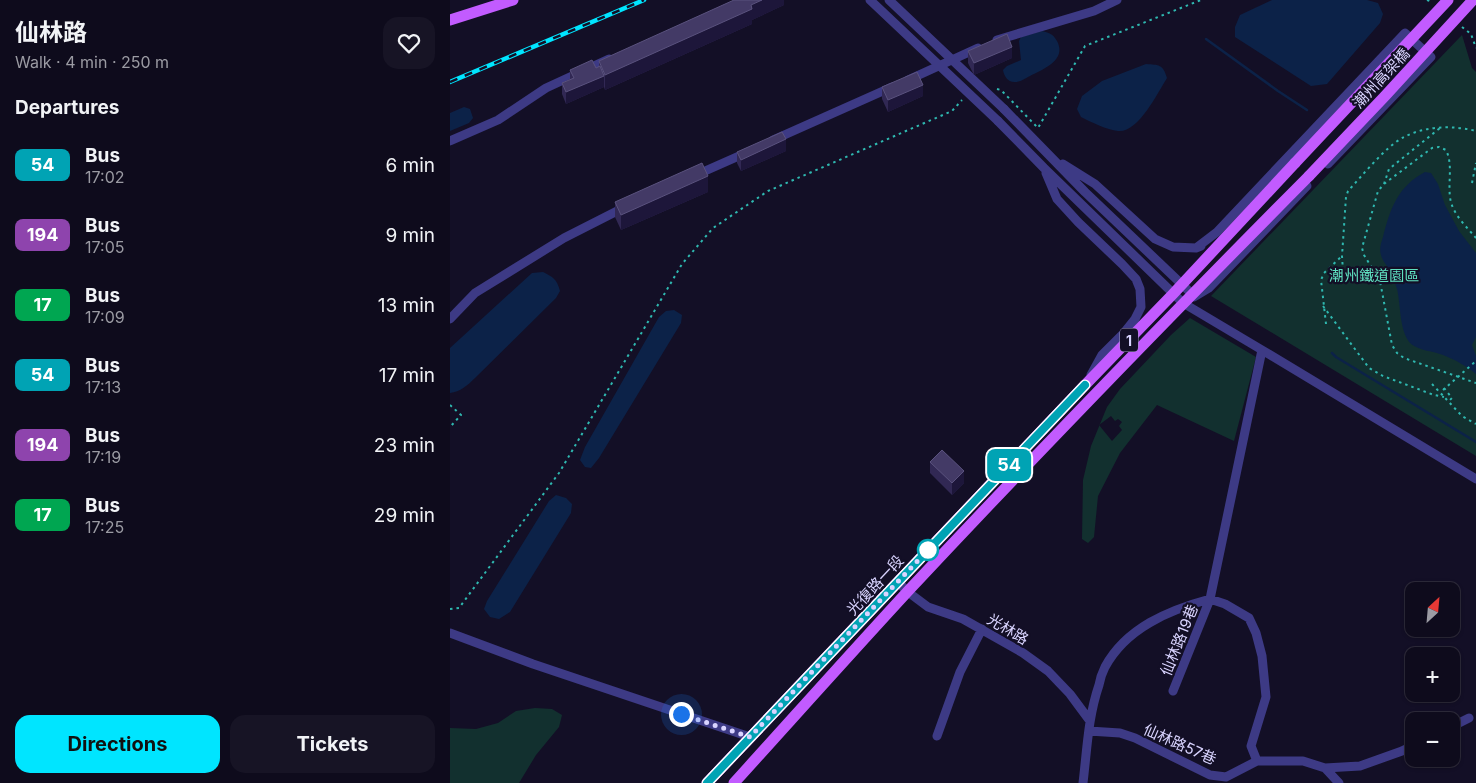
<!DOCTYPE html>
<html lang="en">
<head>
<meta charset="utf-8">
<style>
  :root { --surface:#0e0b1c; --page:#171425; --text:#f1f3f6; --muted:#9b9ba3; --line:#2e2b3b; --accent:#00e5ff }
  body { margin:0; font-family:Inter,"Noto Sans TC",sans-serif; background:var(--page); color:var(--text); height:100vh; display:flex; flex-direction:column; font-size:19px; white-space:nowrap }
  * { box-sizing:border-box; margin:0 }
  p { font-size:16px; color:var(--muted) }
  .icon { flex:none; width:28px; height:28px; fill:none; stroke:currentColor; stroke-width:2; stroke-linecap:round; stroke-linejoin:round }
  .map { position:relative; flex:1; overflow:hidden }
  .sheet { display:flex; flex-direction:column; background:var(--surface); width:450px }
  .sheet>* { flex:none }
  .badge { padding:0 10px; border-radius:8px; font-size:18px; line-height:32px }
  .needle { width:32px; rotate:26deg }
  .controls { position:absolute; left:955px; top:582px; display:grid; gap:10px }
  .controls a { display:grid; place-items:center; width:55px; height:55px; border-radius:10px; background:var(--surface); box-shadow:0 1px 4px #0004,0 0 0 1px var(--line); font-size:25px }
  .you { position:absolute; width:25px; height:25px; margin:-12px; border:4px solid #fff; border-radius:50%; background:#1a73e8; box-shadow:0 0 0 8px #1a73e833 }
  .map>.badge { position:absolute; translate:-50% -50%; box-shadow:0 0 0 2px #fff }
  h2 { padding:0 15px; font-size:19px; line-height:45px }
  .round { display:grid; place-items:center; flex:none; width:52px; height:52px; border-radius:15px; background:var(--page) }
  .overview { display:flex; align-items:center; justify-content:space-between; height:85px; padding:0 15px }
  h1 { font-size:24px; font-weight:700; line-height:38px }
  .button { display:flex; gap:10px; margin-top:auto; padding:10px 15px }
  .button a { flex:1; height:58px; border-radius:15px; background:var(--accent); color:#111; font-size:20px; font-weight:700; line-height:58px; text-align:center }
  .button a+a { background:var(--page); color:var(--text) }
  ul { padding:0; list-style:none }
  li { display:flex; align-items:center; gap:15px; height:70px; padding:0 15px }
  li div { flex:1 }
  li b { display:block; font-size:19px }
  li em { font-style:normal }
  li .badge { min-width:55px; font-weight:700; text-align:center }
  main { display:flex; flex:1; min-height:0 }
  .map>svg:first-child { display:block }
  .green { fill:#12302f; fill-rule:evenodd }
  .water { fill:#0c2248 }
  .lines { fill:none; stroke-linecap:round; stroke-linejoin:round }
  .stream { stroke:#0c2248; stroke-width:2.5 }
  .path { stroke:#2fb8b0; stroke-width:2; stroke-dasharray:2.5 4; stroke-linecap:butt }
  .minor { stroke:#3d3a85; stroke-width:9 }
  .major { stroke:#c25bff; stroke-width:11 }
  .rail-casing { stroke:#00e5ff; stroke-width:4.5 }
  .rail { stroke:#130f26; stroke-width:2.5; stroke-dasharray:8; stroke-linecap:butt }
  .path-bridge { stroke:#2fb8b0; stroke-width:2; stroke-dasharray:2.5 4; stroke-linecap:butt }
  .minor-bridge { stroke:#3d3a85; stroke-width:9 }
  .major-bridge { stroke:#c25bff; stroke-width:11 }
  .wall { fill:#312854 }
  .shaded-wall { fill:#1d163a }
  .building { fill:#433a66; stroke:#5a527e }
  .line-casing { stroke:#fff; stroke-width:11 }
  .line { stroke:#00a3b4; stroke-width:8 }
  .walk { stroke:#d9d4ff; stroke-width:5; stroke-dasharray:0 9 }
  .stop-dot { fill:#fff; stroke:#00a3b4; stroke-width:2.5 }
  .labels { text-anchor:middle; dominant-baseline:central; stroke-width:4.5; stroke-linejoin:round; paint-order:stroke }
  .shield { fill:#130f26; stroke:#9e99be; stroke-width:1 }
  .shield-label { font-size:14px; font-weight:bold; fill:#d9d4ff }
  .street-label { font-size:15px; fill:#d9d4ff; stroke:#130f26 }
  .park-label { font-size:15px; fill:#5fe0c0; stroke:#130f26 }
</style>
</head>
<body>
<main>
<section class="sheet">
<div class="overview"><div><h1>仙林路</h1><p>Walk · 4 min · 250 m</p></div><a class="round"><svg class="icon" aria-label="heart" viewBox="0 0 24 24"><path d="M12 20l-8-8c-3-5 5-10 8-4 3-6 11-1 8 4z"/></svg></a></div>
<h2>Departures</h2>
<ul>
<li><span class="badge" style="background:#00a3b4;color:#fff">54</span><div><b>Bus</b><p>17:02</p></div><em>6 min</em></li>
<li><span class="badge" style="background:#8e44ad;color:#fff">194</span><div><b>Bus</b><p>17:05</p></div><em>9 min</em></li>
<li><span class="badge" style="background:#00a651;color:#fff">17</span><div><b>Bus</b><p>17:09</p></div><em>13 min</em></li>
<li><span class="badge" style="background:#00a3b4;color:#fff">54</span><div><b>Bus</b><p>17:13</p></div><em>17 min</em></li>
<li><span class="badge" style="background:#8e44ad;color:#fff">194</span><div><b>Bus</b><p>17:19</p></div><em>23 min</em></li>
<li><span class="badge" style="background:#00a651;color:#fff">17</span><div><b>Bus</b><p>17:25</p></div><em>29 min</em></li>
</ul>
<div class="button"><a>Directions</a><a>Tickets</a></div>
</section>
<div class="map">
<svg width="1026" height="783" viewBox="0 0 1026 783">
  <rect width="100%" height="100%" fill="#130f26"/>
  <path class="green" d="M1012 35 1022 68 1026 72V456L761 296Z
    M740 318 806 357 784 441 707 405 670 453 648 496 644 537 638 543 632 539 633 480 641 446 657 407 670 389 721 335ZM661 416 665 421 668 419 672 422 669 426 672 430 662 441 649 425Z
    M85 708 102 709 112 715 109 727 86 755 69 783H0V728L26 729 48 723 66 711Z"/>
  <path class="water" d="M822 0H917L928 3 933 14 930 23 877 84 861 86 785 37V27L790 15Z
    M592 31C600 33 603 34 607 41 617 60 594 69 580 76 576 78 570 82 566 82 558 83 554 76 553 70L557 66 571 60 569 41 571 37Z
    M696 64C709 65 713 64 717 78 707 94 688 133 668 131 657 130 641 122 631 117L627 109 632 96 652 81Z
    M14 107 20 109 23 118 19 123 0 131V113Z
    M975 172 981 173 988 184 995 205 1009 231 1026 253V337L1022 345 1026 356V374C1016 366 1006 360 993 355 983 351 970 351 961 344 949 332 951 305 947 289 945 283 942 274 938 268 936 264 932 260 931 255 929 249 931 243 933 237 940 209 948 186 975 172Z
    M93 272C103 277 107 279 110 291L106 298 25 378C18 385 10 392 0 393V348L82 273Z
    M224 310 232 315 231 323 149 458 141 468 135 467 130 460 135 447 209 317 216 311Z
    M106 495 116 498 122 504 121 513 60 612 49 619 40 617 34 609 37 601 99 501Z"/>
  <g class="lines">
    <path class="stream" d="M756 39 828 91 857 110
      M882 353 886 357 1026 442"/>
    <path class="path" d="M977 0 982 2
      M1012 27 1021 34 1026 48
      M547 89 551 90 588 128 635 46 751 0
      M1022 183 1026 163
      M934 184 939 169 990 128
      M1026 238C1016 226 1002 214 1000 197 998 181 1003 164 996 150L989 147 982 148 934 184 928 191 912 248 914 255 930 281 942 345 947 353 954 358 1026 383
      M893 271 892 256 896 197 898 191C912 176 936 146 954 137 975 126 1003 125 1026 131
      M873 306 919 368 933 376 984 395 994 397
      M876 324 871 280 874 273 892 256
      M982 384 1012 416 1026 424
      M994 388 1002 398 998 402
      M0 405 11 415 0 427
      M0 609 9 608 109 473 232 264 263 228 318 191 502 111 512 100"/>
    <path class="minor" d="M547 40 644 11 667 0
      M458 80 528 48
      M554 109 635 192 742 294
      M548 121 594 168 733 303 812 350 760 599C719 610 676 628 655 667 652 673 650 679 649 685 638 717 637 750 633 783
      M323 140 442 87
      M0 141 48 120 96 88 159 59
      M613 164 645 184 705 239 723 247 746 248 751 246
      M596 173 607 199 628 222 672 264 686 279 690 289 691 307 685 319 673 334 652 355 641 375
      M246 175 298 152
      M746 248 767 232 955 33 981 57 878 164
      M744 297 759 288 857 186
      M0 319 25 293 114 238 175 207
      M812 350 1026 479
      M448 582 458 592 478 607 513 619 573 653 598 671 620 694 640 721
      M0 633 83 664 300 737
      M723 691 760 599 775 604 799 618 806 633 812 656 816 697 801 746 807 761
      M1001 727 1019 718
      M639 731 670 733 685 738 760 775 776 777 807 761H853L875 768 889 783
      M487 736 510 672 532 629
      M997 759H998
      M875 768 910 766 952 751 964 745"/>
    <path class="major" d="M0 20 63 0
      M257 783 635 385 723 294 845 163
      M284 783C342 719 400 654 459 590 590 450 724 312 859 176"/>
    <defs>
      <path id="rail" d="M0 82 194 0"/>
    </defs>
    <use href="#rail" class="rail-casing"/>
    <use href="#rail" class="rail"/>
    <path class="path-bridge" d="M993 390 1026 361"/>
    <path class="minor-bridge" d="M420 0 548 121
      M439 0 554 109"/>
    <path class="major-bridge" d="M845 163 998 0
      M859 176 935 96 1023 0"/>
  </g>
  <path class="wall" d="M334 0V5L302 20V24L155 90 154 87 116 104 112 94V83L120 79V70L146 68 149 67V61Z
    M518 51 562 58 524 75 518 63Z
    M432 87 473 96 438 112 432 99Z
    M336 151 291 171 287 163V152Z
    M258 192 171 230 165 217V202Z
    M480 462 514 483 502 495 480 473Z"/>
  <path class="shaded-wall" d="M312 0H334V5L302 20V24L155 90V75Z
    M562 47V58L524 75V63Z
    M154 76V87L116 104V92Z
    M473 85V96L438 112V100Z
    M336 139V151L291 171V160Z
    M258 176V192L171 230V215Z
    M514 471V483L502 495V483Z"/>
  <path class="building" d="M284 0H312L301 5 302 9 155 75 149 61Z
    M557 34 562 47 524 63 518 51Z
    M142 60 146 68 150 66 154 76 116 92 112 83 124 78 120 70Z
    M467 72 473 85 438 100 432 87Z
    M332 132 336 139 291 160 287 152Z
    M252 163 258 176 171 215 165 202Z
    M492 450 514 471 502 483 480 462Z"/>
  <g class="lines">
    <defs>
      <path id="line" d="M257 783 635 385"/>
    </defs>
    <use href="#line" class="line-casing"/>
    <use href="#line" class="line"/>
    <path class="walk" d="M231 714 300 737 478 550"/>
  </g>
  <circle class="stop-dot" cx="478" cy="550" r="10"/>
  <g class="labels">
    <rect class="shield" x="670" y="328.5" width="18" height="23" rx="4"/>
    <g class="shield-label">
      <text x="679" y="340">1</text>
    </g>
    <g class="street-label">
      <text transform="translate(931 78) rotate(-47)">潮州高架橋</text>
      <text transform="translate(425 585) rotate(-47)">光復路一段</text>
      <text transform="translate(558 629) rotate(31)">光林路</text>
      <text transform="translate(729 640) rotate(-68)">仙林路19巷</text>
      <text transform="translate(730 744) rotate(24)">仙林路57巷</text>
    </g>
    <g class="park-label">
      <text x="924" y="275">潮州鐵道園區</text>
    </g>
  </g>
</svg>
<div class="controls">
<a><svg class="needle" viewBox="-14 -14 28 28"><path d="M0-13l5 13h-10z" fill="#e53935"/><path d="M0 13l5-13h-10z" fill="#9b9ba3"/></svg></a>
<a>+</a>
<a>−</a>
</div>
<div class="you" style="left:231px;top:714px"></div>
<b class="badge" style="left:559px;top:465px;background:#00a3b4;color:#fff">54</b>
</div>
</main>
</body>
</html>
